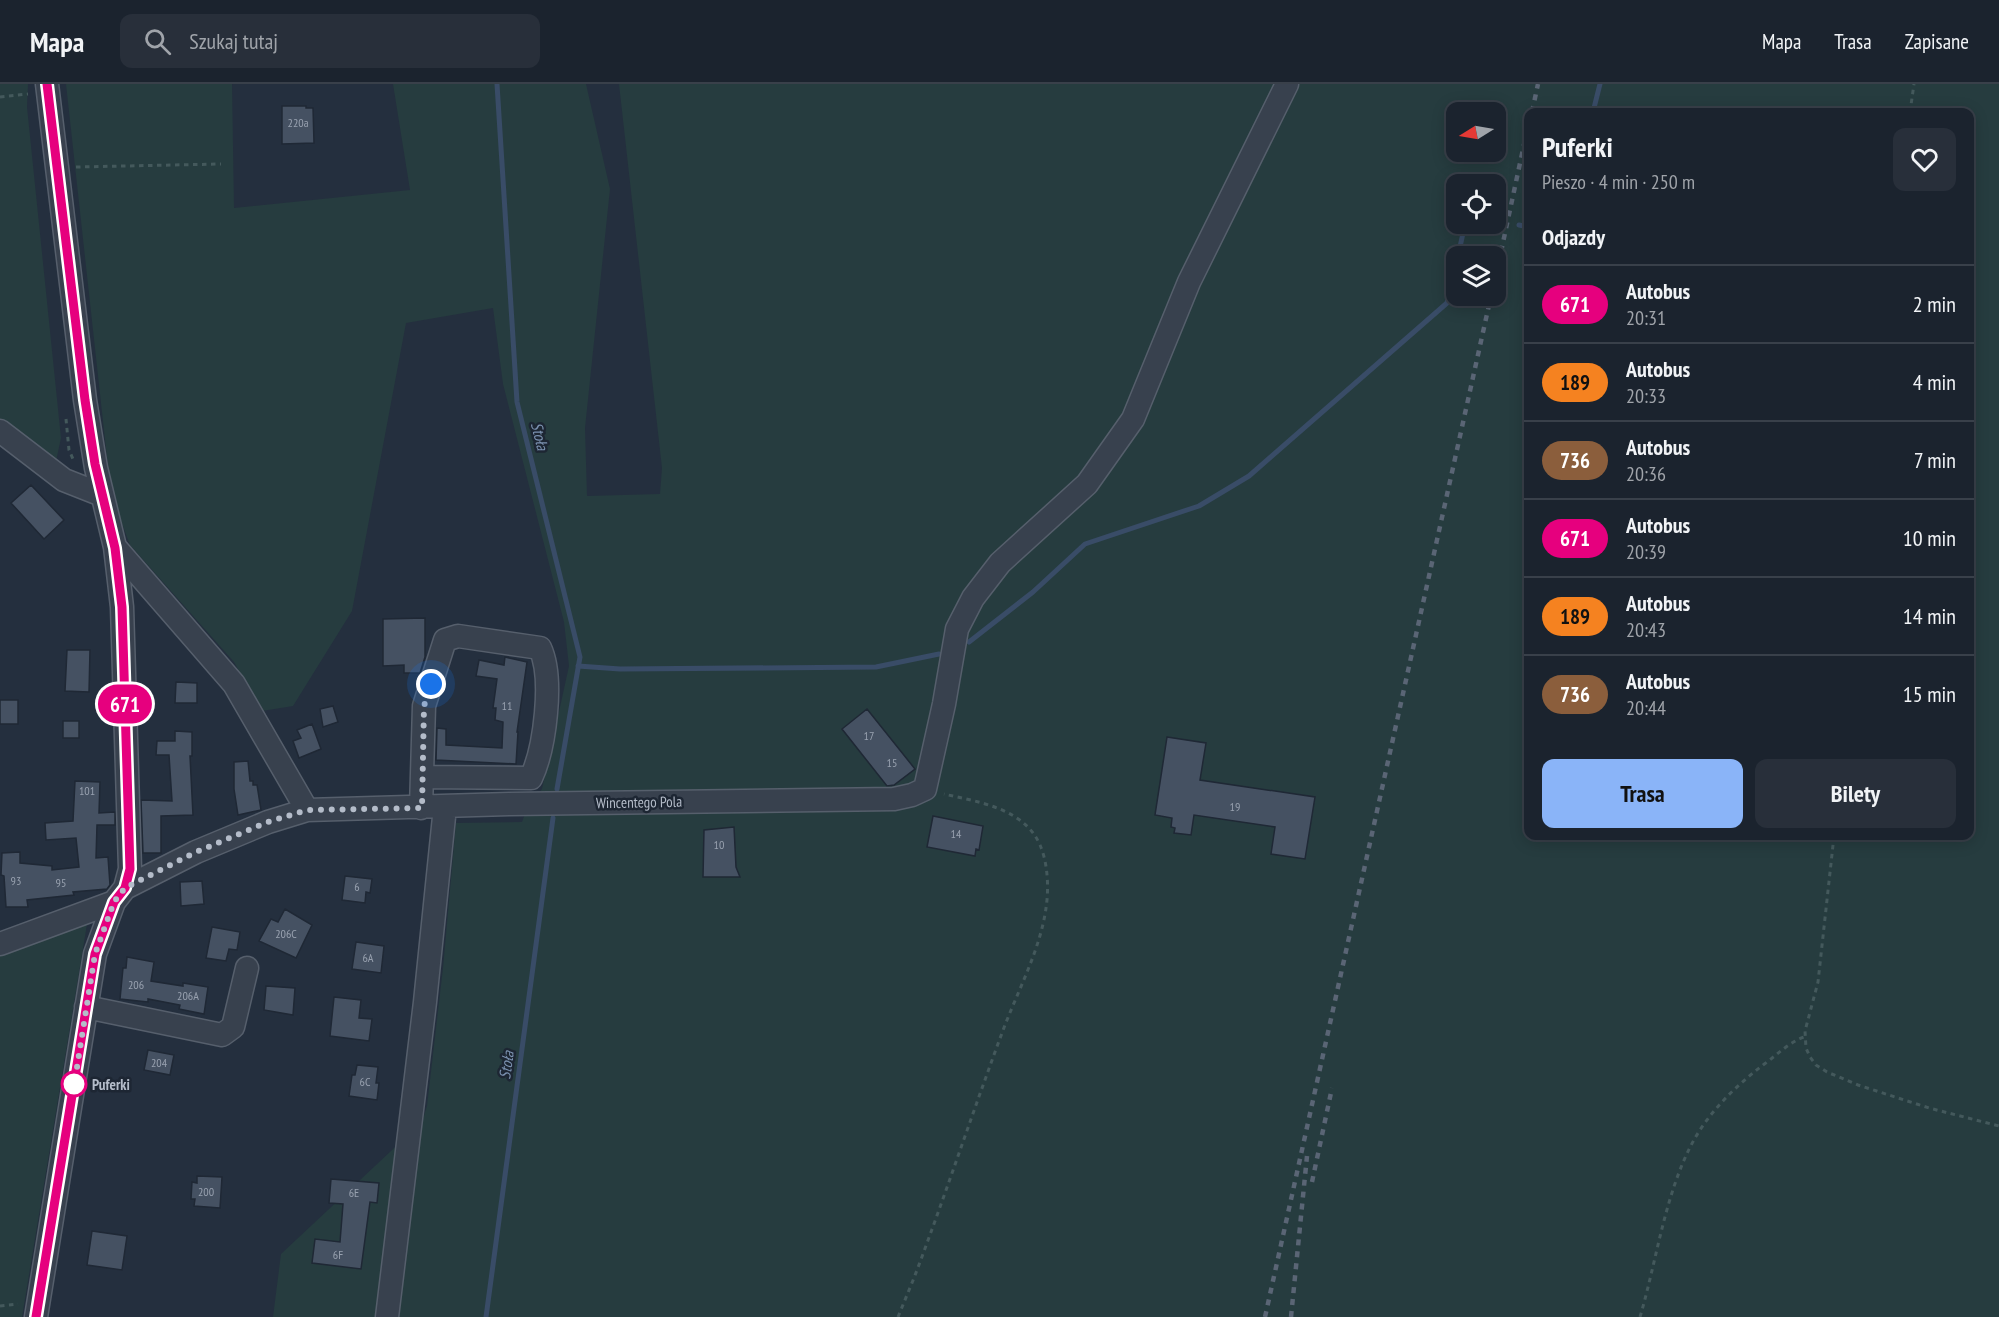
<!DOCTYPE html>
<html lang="pl">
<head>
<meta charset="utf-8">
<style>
  :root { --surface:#1b232e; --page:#282f3a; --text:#f1f3f6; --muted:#a0a4aa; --line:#39404a; --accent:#8ab4f8 }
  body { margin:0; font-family:"PT Sans Narrow",sans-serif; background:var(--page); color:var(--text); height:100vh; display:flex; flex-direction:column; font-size:22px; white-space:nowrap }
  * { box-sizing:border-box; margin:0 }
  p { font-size:20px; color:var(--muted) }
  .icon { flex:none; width:33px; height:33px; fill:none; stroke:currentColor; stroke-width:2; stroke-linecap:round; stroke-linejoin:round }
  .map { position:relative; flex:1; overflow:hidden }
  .drawer { position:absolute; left:1524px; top:24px; width:450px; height:732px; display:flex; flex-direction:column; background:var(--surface); border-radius:12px; box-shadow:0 3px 15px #0003,0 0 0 2px var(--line) }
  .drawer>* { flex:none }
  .badge { padding:0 12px; border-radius:20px; font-size:21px; line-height:39px }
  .needle { width:39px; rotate:259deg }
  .fabs { position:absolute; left:1446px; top:18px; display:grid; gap:12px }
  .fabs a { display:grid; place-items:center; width:60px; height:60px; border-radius:12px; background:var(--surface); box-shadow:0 3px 15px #0003,0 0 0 2px var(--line); font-size:30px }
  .you { position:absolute; width:30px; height:30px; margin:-15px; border:4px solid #fff; border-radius:50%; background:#1a73e8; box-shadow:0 0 0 9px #1a73e833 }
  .map>.badge { position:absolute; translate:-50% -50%; box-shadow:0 0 0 3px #fff }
  h2 { padding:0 18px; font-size:22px; line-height:54px }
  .round { display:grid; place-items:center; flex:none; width:63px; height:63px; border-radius:12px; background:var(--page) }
  .headline { display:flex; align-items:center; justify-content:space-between; height:102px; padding:0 18px }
  h1 { font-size:28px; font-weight:700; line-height:45px }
  .button { display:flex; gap:12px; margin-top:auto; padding:12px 18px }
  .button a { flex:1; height:69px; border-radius:12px; background:var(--accent); color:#111; font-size:24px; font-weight:700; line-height:69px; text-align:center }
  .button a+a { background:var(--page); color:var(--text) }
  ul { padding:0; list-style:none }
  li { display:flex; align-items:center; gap:18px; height:78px; padding:0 18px; border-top:2px solid var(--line) }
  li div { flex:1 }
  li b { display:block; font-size:22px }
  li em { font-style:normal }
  li .badge { min-width:66px; font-weight:700; text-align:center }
  header { display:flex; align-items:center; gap:36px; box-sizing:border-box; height:84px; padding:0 30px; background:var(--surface); border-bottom:2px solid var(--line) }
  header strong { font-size:28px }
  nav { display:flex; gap:33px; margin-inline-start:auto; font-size:21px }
  .search { width:420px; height:54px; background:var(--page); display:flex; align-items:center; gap:15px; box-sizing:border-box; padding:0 21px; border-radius:12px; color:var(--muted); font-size:22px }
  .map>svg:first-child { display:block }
  .green { fill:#263c3f; fill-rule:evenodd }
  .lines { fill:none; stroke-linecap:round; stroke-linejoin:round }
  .stream { stroke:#394c67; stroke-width:5 }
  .building { fill:#455162; stroke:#1f2835; stroke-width:1.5 }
  .minor-casing { stroke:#565f6c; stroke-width:25 }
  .path { stroke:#44595c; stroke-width:3; stroke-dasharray:4.5 4.5; stroke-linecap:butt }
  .minor { stroke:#38414e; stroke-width:22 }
  .rail { stroke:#5a6575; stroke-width:4.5; stroke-dasharray:6 6; stroke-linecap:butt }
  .line-casing { stroke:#fff; stroke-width:14 }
  .line { stroke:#e6007e; stroke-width:9 }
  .walk { stroke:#b4bcc9; stroke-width:6; stroke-dasharray:0 10.8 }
  .stop-dot { fill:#fff; stroke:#e6007e; stroke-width:3 }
  .labels { text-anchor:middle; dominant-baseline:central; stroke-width:5; stroke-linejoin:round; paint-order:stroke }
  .number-label { font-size:12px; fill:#98a1af }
  .street-label { font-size:15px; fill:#b4bcc9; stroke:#1d2633 }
  .stop-label { font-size:15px; font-weight:bold; fill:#b4bcc9; stroke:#1d2633; text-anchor:start }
  .water-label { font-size:16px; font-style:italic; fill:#7c92b1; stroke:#1d2633 }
</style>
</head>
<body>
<header>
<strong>Mapa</strong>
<div class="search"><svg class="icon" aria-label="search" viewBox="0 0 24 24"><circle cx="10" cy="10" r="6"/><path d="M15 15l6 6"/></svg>Szukaj tutaj</div>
<nav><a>Mapa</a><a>Trasa</a><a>Zapisane</a></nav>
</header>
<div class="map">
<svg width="1999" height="1233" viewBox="0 0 1999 1233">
  <rect width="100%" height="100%" fill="#242f3e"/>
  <path class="green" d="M0 0H28L27 23 61 354 55 382 0 337Z
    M66 0H232L234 124 410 106 393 0H586L610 105 585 344 587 412 660 410 662 384 619 0H1999V1233H273L281 1170 422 1038 427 1022 443 884 456 739 522 738 527 724 542 705 569 582 564 538 503 300 493 224 406 239 352 527 293 622 262 627 234 578 130 461 111 410ZM1456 28H1496V68H1456ZM1528 28H1970V752H1528ZM1456 100H1496V140H1456ZM1456 172H1496V212H1456Z
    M88 834 22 1233H0V865Z"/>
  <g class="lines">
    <path class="stream" d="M497 0 517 318 580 573 557 705
      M1593 28 1600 0
      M1519 141 1528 143
      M1458 172 1465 140
      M969 558 1033 508 1085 460 1199 422 1249 392 1447 219 1456 181
      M578 582 620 585 876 583 939 570
      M486 1233 553 734"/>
  </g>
  <path class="building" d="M282 22H306V24H313L314 59 282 60Z
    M31 401 64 436 44 455 11 419Z
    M425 534V573L420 589H404V581L383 582V535Z
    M67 566H90L89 608 65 607Z
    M505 573 527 578 517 648H518L516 680 436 676 437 644 446 645V661L502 664 503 638 495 636 496 624H493L497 595 476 592 479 576 504 581Z
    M176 598 197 599V619H175Z
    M0 616H18V640H0Z
    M333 622 338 638 323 643 320 625Z
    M867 625 915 685 894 701 887 702 842 645Z
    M63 637H79V654H63Z
    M312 640 321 665 299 674 293 657 301 654 297 646Z
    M175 647 192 648V672H190L193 731 161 732V769H143L141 716 172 717 169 671H156L157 657H175Z
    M1167 653 1206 659 1200 696 1315 713 1305 775 1271 770 1275 743 1194 731 1191 751 1174 749 1175 744 1171 743 1172 734 1155 731Z
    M248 677 250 697H253V701H257L261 726 238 731 234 705V678Z
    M75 697 100 698 99 729 115 728V741H97L96 774 108 773 110 801 107 805 73 808 74 811 27 816 28 823H6L4 792 1 791 2 769 20 768V779L52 782V786L79 783 76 754 46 756 45 739 73 737Z
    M933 732 983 742 979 766 976 765 975 772 927 763Z
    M734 743 736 783 740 793H703L704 746Z
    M345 792 372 795 370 809 366 808 365 819 342 816Z
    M202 797 204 820 181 822 180 798Z
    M285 825 312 841 296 874 259 857 271 835 278 838Z
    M212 843 240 848 237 866 229 865 226 877 206 874Z
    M356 858 384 862 381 889 352 885Z
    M127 873 154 878 151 897 183 902V899L208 903 204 930 179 925 180 921 148 915V918L120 915 123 884H126Z
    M266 902 295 904 293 931 264 926Z
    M334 913 361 916 359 934 372 935 369 957 330 952Z
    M148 966 174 971 170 991 144 986Z
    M357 981 378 983 376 999H379L377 1016 349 1012 352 991H355Z
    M197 1092 222 1093 220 1124 194 1122 195 1115H191L192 1098 197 1099Z
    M331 1095 379 1099 377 1119 370 1118 361 1185 312 1179 315 1155 340 1158 343 1120 329 1119Z
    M92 1147 127 1152 122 1186 87 1181Z"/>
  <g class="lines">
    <defs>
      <path id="minor" d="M0 347 64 396 102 411
        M115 463 234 600 307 726
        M421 724 424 622 445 556 458 552 540 564C554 594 545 664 531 694L422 693
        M125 804 196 768 268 738 307 726 509 720 894 715 912 711 925 705 944 620 957 545 973 514 1000 479 1087 400 1133 335 1189 198 1287 0
        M0 860 114 818
        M86 923 222 951 233 943 247 884
        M36 1233 95 870 114 818 125 804 130 785 122 523 115 463 96 384 85 316 47 0
        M387 1233 425 918 445 723"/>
    </defs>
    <use href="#minor" class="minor-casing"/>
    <path class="path" d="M0 13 28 10
      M1910 28 1914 0
      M76 83 221 80
      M66 335 69 366 73 375
      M1834 752 1818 898 1805 947 1806 964 1810 973 1816 981 1827 988 1858 1001 1929 1024 1999 1042
      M0 1222 18 1220
      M898 1233 914 1194C945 1112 972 1030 1002 949 1017 908 1040 867 1046 824 1049 805 1048 779 1040 761 1024 724 978 718 944 710
      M1640 1233C1657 1176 1665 1107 1695 1054 1712 1025 1737 1001 1763 981 1777 971 1788 959 1804 953"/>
    <use href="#minor" class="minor"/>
    <path class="rail" d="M1532 28 1538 0
      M1496 191 1528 42
      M1312 1098 1332 1004
      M1265 1233 1491 212
      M1291 1233 1307 1072"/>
  </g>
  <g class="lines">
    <defs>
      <path id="line" d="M36 1233 95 870 114 818 125 804 130 785 122 523 115 464 95 380 85 316 47 0"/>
    </defs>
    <use href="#line" class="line-casing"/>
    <use href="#line" class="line"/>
    <path class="walk" d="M74 1000V1002L95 870 114 818 125 804 196 768 268 738 307 726 422 724 424 622 431 600"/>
  </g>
  <circle class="stop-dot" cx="74" cy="1000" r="12"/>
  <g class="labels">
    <g class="number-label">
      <text x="298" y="38">220a</text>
      <text x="507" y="621">11</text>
      <text x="869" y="651">17</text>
      <text x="892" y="678">15</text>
      <text x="87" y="706">101</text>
      <text x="1235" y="722">19</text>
      <text x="956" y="749">14</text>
      <text x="719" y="760">10</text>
      <text x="16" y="796">93</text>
      <text x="61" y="798">95</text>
      <text x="357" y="802">6</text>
      <text x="286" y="849">206C</text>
      <text x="368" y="873">6A</text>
      <text x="136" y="900">206</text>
      <text x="188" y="911">206A</text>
      <text x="159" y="978">204</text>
      <text x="365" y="997">6C</text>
      <text x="206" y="1107">200</text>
      <text x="354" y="1108">6E</text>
      <text x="338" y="1170">6F</text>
    </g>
    <g class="street-label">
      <text transform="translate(639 718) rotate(-1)">Wincentego Pola</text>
    </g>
    <g class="stop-label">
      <text x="92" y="1000">Puferki</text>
    </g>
    <g class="water-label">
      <text transform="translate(540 352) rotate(76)">Stoła</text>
      <text transform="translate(506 981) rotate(-82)">Stoła</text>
    </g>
  </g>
</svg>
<div class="fabs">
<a><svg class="needle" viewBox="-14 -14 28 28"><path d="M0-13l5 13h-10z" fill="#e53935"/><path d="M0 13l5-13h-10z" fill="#a0a4aa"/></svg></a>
<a><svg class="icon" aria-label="locate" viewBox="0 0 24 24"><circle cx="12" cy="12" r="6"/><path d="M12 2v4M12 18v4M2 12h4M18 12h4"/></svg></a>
<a><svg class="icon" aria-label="layers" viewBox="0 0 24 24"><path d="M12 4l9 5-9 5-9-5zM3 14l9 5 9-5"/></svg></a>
</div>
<div class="you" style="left:431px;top:600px"></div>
<b class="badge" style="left:125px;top:620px;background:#e6007e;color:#fff">671</b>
<section class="drawer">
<div class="headline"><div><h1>Puferki</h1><p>Pieszo · 4 min · 250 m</p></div><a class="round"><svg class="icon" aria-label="heart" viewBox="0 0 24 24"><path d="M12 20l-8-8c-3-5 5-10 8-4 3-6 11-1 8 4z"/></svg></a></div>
<h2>Odjazdy</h2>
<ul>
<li><span class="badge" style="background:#e6007e;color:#fff">671</span><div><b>Autobus</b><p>20:31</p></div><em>2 min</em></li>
<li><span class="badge" style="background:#f58220;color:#111">189</span><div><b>Autobus</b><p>20:33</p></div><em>4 min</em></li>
<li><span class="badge" style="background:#8b5e3c;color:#fff">736</span><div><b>Autobus</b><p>20:36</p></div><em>7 min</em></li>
<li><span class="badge" style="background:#e6007e;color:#fff">671</span><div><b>Autobus</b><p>20:39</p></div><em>10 min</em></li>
<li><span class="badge" style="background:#f58220;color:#111">189</span><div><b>Autobus</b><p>20:43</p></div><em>14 min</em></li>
<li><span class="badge" style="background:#8b5e3c;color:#fff">736</span><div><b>Autobus</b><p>20:44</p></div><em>15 min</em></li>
</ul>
<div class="button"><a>Trasa</a><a>Bilety</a></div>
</section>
</div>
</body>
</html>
